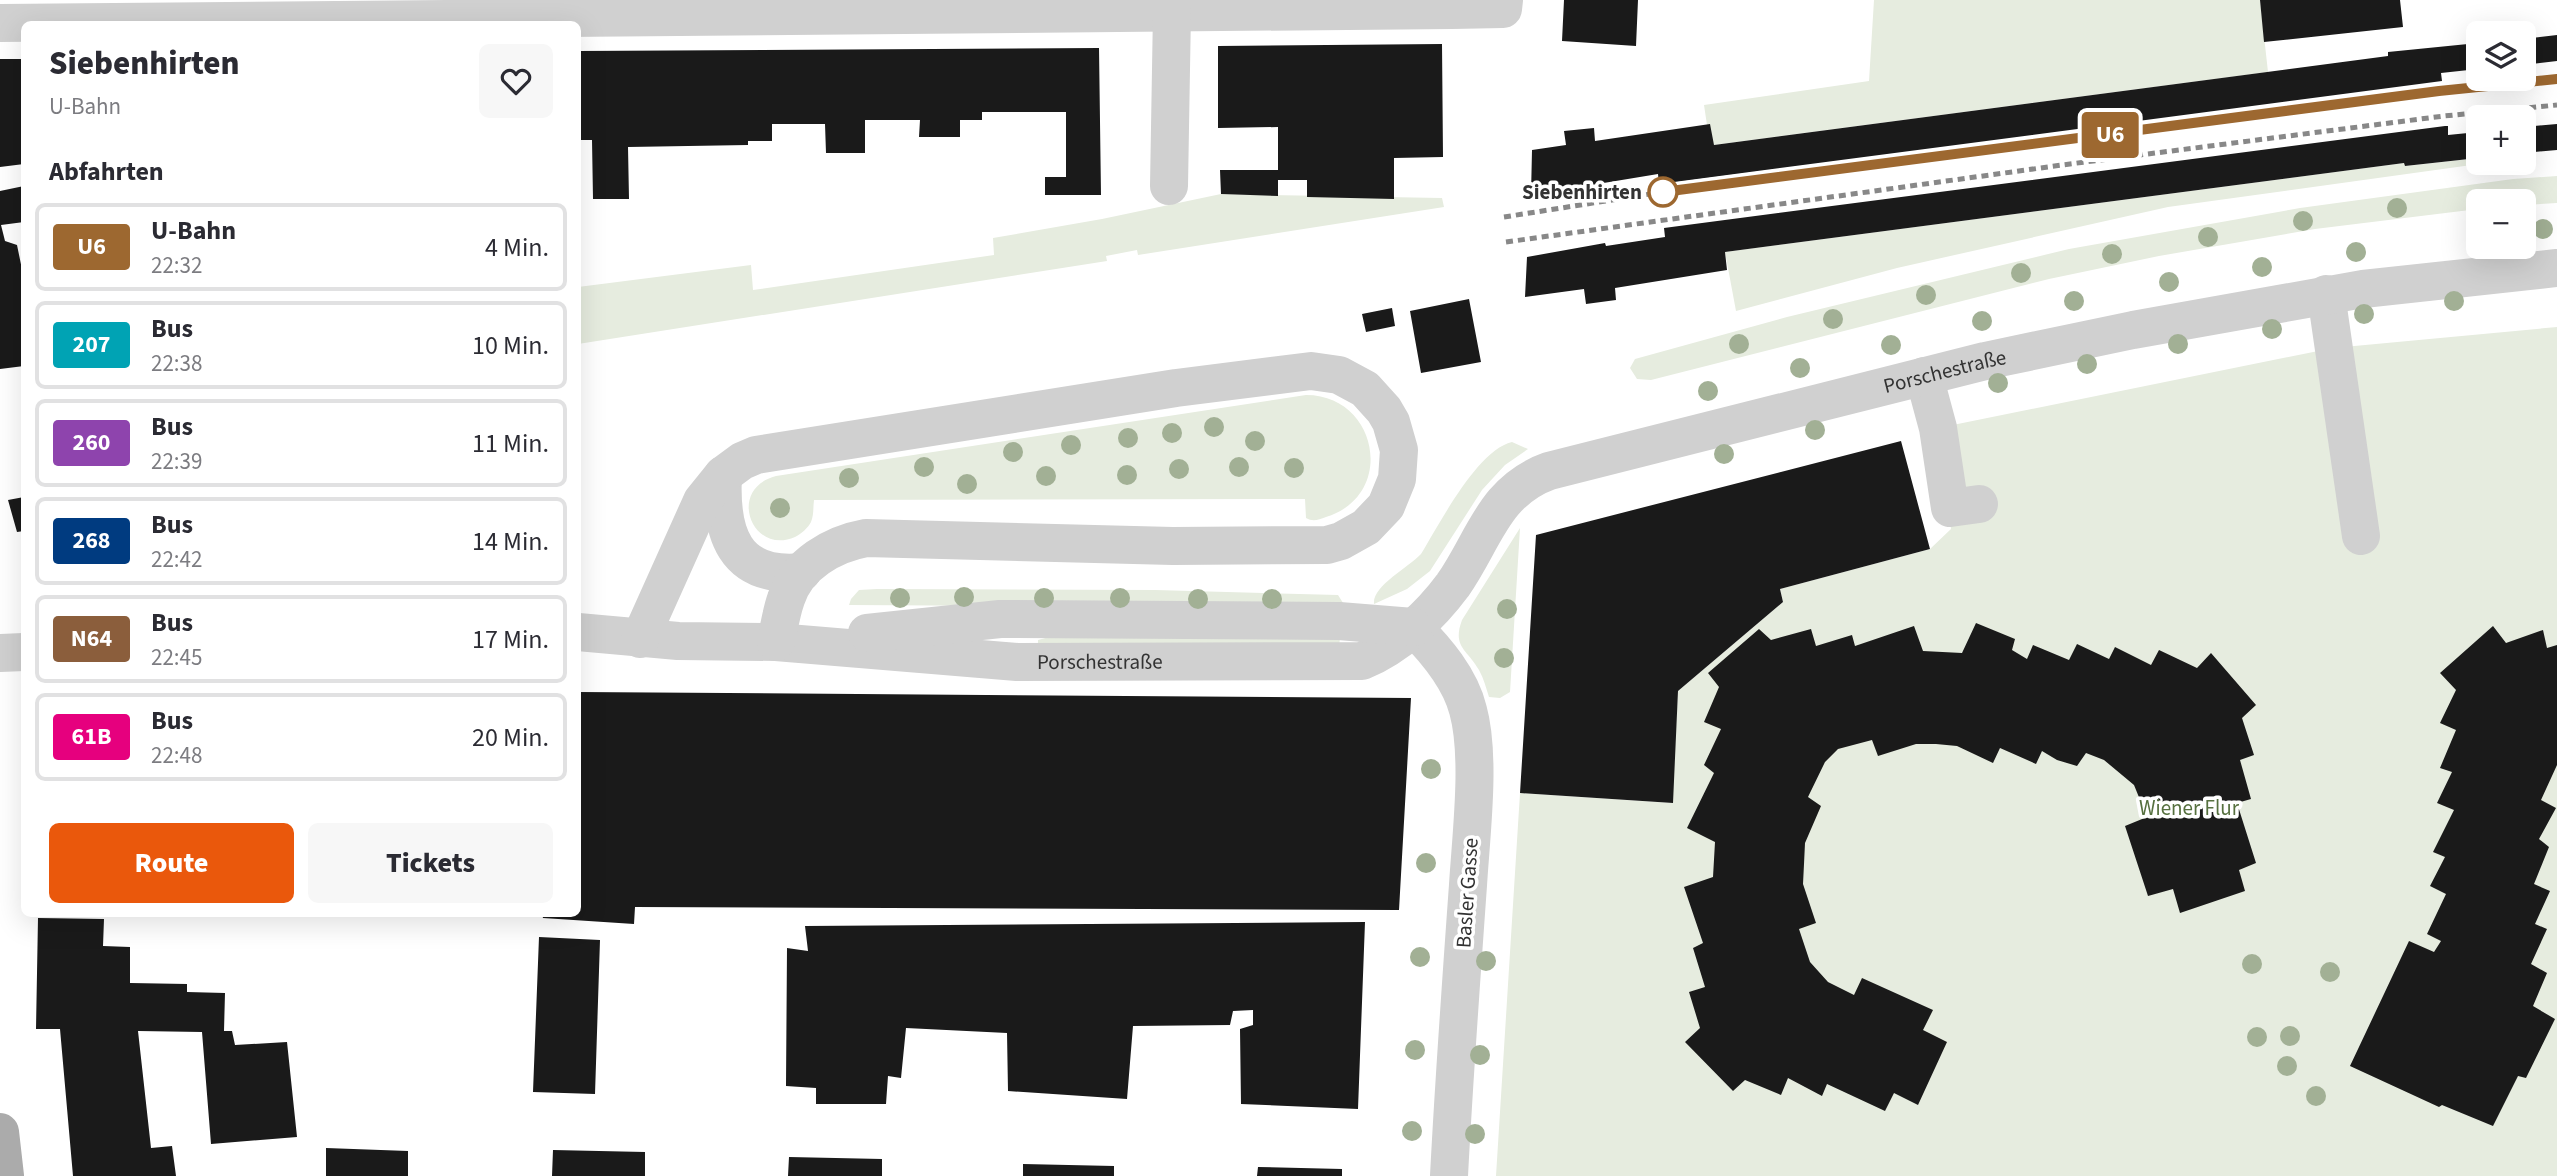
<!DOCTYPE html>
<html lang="de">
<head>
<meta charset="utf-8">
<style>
  :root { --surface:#fff; --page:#f7f7f7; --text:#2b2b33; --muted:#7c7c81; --line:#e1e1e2; --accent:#ea580c }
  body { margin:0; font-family:"Source Sans 3",sans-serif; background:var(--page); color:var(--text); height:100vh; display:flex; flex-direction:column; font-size:26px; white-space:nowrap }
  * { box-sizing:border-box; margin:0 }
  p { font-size:23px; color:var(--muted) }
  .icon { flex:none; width:38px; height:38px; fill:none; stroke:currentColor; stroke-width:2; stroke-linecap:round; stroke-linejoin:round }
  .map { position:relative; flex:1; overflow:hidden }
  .panel { position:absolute; left:21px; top:21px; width:560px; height:896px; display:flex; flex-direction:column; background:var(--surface); border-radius:10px; box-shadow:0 7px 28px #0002 }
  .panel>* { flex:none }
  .badge { padding:0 14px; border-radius:5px; font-size:24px; line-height:46px }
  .fabs { position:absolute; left:2466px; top:21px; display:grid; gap:14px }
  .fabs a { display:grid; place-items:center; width:70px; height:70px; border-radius:10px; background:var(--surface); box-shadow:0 7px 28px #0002; font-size:35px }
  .map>.badge { position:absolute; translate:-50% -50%; box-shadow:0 0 0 4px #fff }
  h2 { padding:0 28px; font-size:26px; line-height:63px }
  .round { display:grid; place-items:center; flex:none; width:74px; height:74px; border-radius:10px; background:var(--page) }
  .head { display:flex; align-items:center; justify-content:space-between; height:119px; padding:0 28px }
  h1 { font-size:33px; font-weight:800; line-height:52px }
  .action { display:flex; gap:14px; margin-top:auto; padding:14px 28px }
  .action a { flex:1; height:80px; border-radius:10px; background:var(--accent); color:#fff; font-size:28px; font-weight:800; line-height:80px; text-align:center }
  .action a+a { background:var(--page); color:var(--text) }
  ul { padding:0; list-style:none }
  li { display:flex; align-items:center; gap:21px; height:88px; margin:0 14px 10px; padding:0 14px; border:4px solid var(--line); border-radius:10px }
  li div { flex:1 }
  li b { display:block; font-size:26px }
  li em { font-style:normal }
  li .badge { min-width:77px; font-weight:700; text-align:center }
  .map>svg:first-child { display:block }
  .green { fill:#e6ecdf }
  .building { fill:#1a1a1a }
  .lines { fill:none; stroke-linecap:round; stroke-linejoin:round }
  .minor { stroke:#d0d0d0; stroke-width:38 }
  .major { stroke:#ababab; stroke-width:38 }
  .rail { stroke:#888; stroke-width:5; stroke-dasharray:7 5; stroke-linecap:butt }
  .tree { fill:#a2b095 }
  .line-casing { stroke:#fff; stroke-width:16 }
  .line { stroke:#9d6830; stroke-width:10 }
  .stop-dot { fill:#fff; stroke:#9d6830; stroke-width:3.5 }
  .labels { text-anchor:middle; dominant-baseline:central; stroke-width:7; stroke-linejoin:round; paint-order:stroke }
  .stop-label { font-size:21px; font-weight:bold; fill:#333; stroke:#fff; text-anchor:end }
  .street-label { font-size:21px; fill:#333; stroke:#fff }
  .park-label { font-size:21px; fill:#56703f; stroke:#fff }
</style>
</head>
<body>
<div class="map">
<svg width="2557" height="1176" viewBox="0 0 2557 1176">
  <rect width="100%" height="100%" fill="#fff"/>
  <path class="green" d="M1874 0H2260L2268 72 1714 145 1707 125 1704 105 1869 81Z
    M2478 158V163H2486L2168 207 1897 268 1736 311 1725 252 2404 163 2406 166Z
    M2557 176V203L2524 205V201H2478V209L2315 229 2159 256 2049 279 1651 380 1637 379 1630 368 1635 359 1787 317 2069 249 2300 208 2513 179Z
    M1221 194 1442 198 1444 207 1138 255 1137 250 1106 256 1107 261 578 344V287L751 265 753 290 994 255 993 238 1102 219Z
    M2557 327V1176H1496L1520 793 1672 803 1678 691 1783 602 1780 589 1930 549 1951 529 1938 428 2333 348Z
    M1306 395C1378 395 1397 495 1326 517 1318 520 1313 522 1306 518L1305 499 814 500C813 507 814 515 811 522 808 528 801 534 795 537 752 556 726 489 776 476Z
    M1512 442 1528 449 1505 465 1482 490 1430 571 1407 589 1374 604C1372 586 1408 568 1421 554 1439 525 1477 450 1512 442Z
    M1520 528 1510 692 1500 698 1489 697C1486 688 1484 679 1479 670 1467 649 1452 647 1462 620Z
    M877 589 1155 590 1338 595 1345 606 1344 608 849 605 851 599 859 590Z
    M1340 634 1339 652H1038V640L1057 635Z"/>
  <path class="building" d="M1564 0H1638L1636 46 1562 41Z
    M2260 0H2400L2403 27 2264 42Z
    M2557 35V61L2524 65V39Z
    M2478 43V69L2441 73 2442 81 1659 184 1658 174 1531 195 1532 150 1566 145 1564 131 1594 128 1595 141 1710 124 1714 145 2388 56V52Z
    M1442 44 1443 157 1394 158V199L1307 197V180H1278V196L1221 194 1220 170H1278V127L1218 128V46Z
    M1099 48 1101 195H1045V177H1066V112H982V120H960V137H919L920 120H865V153H826L825 124H772V141H748V145L628 147 629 199H593L592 140H578V51Z
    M0 59H24V164L0 167Z
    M2557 124V150L2524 153V127Z
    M2445 126H2448V135L2478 132V158L2405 166 2404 163 1725 252 1727 270 1615 288 1616 300 1586 304 1584 289 1525 297 1527 257 1605 243 1606 246 1665 237 1664 228Z
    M24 186V222L1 225 5 241 17 245 24 279V366L0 369V191Z
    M1469 299 1481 362 1421 373 1410 311Z
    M1392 308 1395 326 1366 332 1362 314Z
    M1901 441 1930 549 1780 589 1783 602 1678 691 1673 803 1520 793 1536 535Z
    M24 497V531L17 532 8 500Z
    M1976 623 2015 639 2012 650 2027 659 2033 645 2069 660 2077 644 2109 659 2115 647 2151 665 2159 650 2197 668 2211 653 2256 705 2242 718 2254 755 2240 760 2251 799 2237 803 2256 863 2239 870 2245 891 2180 913 2173 889 2148 896 2125 826 2147 817 2134 785 2104 760 2086 753 2077 766 2057 760 2042 751 2036 764 2000 748 1993 763 1957 746 1936 744H1916L1878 756 1872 740 1838 749 1825 762 1808 797 1821 806 1805 843 1804 864 1803 884 1816 923 1799 929 1810 962 1828 982 1854 995 1862 978 1933 1010 1923 1030 1947 1042 1918 1105 1894 1093 1885 1111 1827 1084 1822 1096 1788 1078 1781 1095 1745 1080 1733 1091 1685 1042 1700 1028 1689 992 1705 987 1693 948 1703 943 1684 887 1713 877 1715 842 1687 828 1714 773 1704 765 1721 729 1704 722 1719 687 1708 673 1759 629 1771 640 1811 629 1816 646 1852 635 1855 646 1914 626 1923 651 1962 653Z
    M2493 626 2506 643 2543 630 2547 648 2557 645V765L2541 800 2556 808 2539 839 2549 847 2534 884 2550 891 2535 924 2547 929 2531 964 2547 973 2533 1006 2555 1019 2526 1078 2518 1076 2493 1126 2442 1105 2439 1107 2350 1066 2409 941 2434 952 2441 941 2427 934 2446 894 2430 886 2445 857 2433 852 2454 810 2437 803 2452 772 2440 768 2456 730 2440 723 2456 690 2440 673Z
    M578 692 1411 698 1399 910 635 907 634 924 543 918 542 914H578Z
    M38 918 104 919 103 946 130 947V983L187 984V992L225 993 224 1031H232L235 1045 287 1042 297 1137 211 1144 202 1032 138 1031 151 1148 172 1146 176 1176H73L60 1029H36Z
    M1365 922 1358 1109 1241 1104 1240 1029 1253 1025V1010L1233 1011 1230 1025 1133 1026 1127 1099 1008 1091 1007 1033 906 1028 901 1078 888 1076 886 1104H816V1088L786 1086 787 948 808 951 805 926Z
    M539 937 600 940 595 1094 533 1092Z
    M326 1148 408 1151V1176H326Z
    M553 1150 645 1152V1176H552Z
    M789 1157 882 1159V1176H788Z
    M1023 1164 1114 1166V1176H1023Z
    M1258 1167 1342 1169V1176H1257Z"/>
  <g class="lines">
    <g class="minor">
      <path d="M0 23 1452 10 1503 9 1504 0"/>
      <path d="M1169 186 1172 11"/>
      <path d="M2326 294 2361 536"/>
      <path d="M1924 376 1938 428 1950 508 1979 504"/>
      <path d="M723 475C720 532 733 579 802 572"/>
      <path d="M1413 627C1436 650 1460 678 1468 710 1481 757 1471 835 1468 885 1461 982 1454 1079 1449 1176"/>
      <path id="s1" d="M578 632 678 641 776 642 1017 662 1362 661C1398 646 1430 616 1453 585 1484 541 1493 491 1549 471L1985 361 2133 330 2363 289 2557 268"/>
      <path d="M867 633 1000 619 1339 621 1413 627"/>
      <path d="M640 639 702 501 723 475 742 461 756 455 1176 388 1311 371 1339 375 1365 389 1384 410 1391 422 1399 450 1397 479 1386 506 1366 527 1341 541 1327 545 1173 546 866 538C833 544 797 564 786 599 781 613 779 628 776 642"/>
      <path d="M0 653 24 652"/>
    </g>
    <path class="major" d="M0 1132 5 1176"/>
    <path class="rail" d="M1504 217 1663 192 2439 91 2557 79
      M1506 242 2062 165 2444 116 2557 105"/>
  </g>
  <g class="tree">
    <circle cx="2397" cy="208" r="10"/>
    <circle cx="2303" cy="221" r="10"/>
    <circle cx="2543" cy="229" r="10"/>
    <circle cx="2208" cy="237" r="10"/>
    <circle cx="2356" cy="252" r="10"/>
    <circle cx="2112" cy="254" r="10"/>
    <circle cx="2262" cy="267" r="10"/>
    <circle cx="2021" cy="273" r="10"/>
    <circle cx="2169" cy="282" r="10"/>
    <circle cx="1926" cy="295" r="10"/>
    <circle cx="2074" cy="301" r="10"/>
    <circle cx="2454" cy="301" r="10"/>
    <circle cx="2364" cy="314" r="10"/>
    <circle cx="1833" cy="319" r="10"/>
    <circle cx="1982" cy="321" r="10"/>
    <circle cx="2272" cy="329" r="10"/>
    <circle cx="1739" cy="344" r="10"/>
    <circle cx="2178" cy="344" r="10"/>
    <circle cx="1891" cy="345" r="10"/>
    <circle cx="2087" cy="364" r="10"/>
    <circle cx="1800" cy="368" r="10"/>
    <circle cx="1998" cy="383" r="10"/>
    <circle cx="1708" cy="391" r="10"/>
    <circle cx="1214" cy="427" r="10"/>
    <circle cx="1815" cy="430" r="10"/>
    <circle cx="1172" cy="433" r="10"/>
    <circle cx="1128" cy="438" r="10"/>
    <circle cx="1255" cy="441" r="10"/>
    <circle cx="1071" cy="445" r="10"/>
    <circle cx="1013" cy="452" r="10"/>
    <circle cx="1724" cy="454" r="10"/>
    <circle cx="924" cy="467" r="10"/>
    <circle cx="1239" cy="467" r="10"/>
    <circle cx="1294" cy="468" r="10"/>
    <circle cx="1179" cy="469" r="10"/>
    <circle cx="1127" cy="475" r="10"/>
    <circle cx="1046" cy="476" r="10"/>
    <circle cx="849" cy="478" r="10"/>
    <circle cx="967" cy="484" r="10"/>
    <circle cx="780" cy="508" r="10"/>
    <circle cx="964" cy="597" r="10"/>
    <circle cx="900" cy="598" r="10"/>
    <circle cx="1044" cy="598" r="10"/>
    <circle cx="1120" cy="598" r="10"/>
    <circle cx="1198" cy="599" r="10"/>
    <circle cx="1272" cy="599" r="10"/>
    <circle cx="1507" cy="609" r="10"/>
    <circle cx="1504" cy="658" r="10"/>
    <circle cx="1431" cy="769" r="10"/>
    <circle cx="1426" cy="863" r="10"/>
    <circle cx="1420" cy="957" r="10"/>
    <circle cx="1486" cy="961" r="10"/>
    <circle cx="2252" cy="964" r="10"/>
    <circle cx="2330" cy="972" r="10"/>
    <circle cx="2290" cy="1036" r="10"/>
    <circle cx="2257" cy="1037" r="10"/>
    <circle cx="1415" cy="1050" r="10"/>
    <circle cx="1480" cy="1055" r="10"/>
    <circle cx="2287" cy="1066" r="10"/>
    <circle cx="2316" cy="1096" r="10"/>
    <circle cx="1412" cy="1131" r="10"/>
    <circle cx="1475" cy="1134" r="10"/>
  </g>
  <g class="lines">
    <defs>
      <path id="line" d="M1663 192 2439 91 2557 79"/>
    </defs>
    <use href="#line" class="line-casing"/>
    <use href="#line" class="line"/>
  </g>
  <circle class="stop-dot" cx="1663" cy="192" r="14"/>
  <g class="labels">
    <g class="stop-label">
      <text x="1642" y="192">Siebenhirten</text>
    </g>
    <g class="street-label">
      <text stroke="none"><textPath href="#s1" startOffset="1466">Porschestraße</textPath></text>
      <text stroke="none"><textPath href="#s1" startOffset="523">Porschestraße</textPath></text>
      <text transform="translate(1467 893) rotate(-86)">Basler Gasse</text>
    </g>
    <g class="park-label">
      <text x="2189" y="808">Wiener Flur</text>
    </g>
  </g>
</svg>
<div class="fabs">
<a><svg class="icon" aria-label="layers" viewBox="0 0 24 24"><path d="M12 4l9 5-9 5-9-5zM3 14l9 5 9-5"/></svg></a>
<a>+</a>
<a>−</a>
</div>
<b class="badge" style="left:2110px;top:135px;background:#9d6830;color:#fff">U6</b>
<section class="panel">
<div class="head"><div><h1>Siebenhirten</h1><p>U-Bahn</p></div><a class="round"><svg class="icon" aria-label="heart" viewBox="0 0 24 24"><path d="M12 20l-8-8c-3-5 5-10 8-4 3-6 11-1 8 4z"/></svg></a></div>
<h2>Abfahrten</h2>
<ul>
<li><span class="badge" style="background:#9d6830;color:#fff">U6</span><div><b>U-Bahn</b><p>22:32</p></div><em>4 Min.</em></li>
<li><span class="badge" style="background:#00a3b4;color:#fff">207</span><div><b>Bus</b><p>22:38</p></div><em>10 Min.</em></li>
<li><span class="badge" style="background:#8e44ad;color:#fff">260</span><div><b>Bus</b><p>22:39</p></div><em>11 Min.</em></li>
<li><span class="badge" style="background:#003b80;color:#fff">268</span><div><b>Bus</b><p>22:42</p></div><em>14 Min.</em></li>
<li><span class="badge" style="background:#8b5e3c;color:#fff">N64</span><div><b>Bus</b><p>22:45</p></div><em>17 Min.</em></li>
<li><span class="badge" style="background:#e6007e;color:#fff">61B</span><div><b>Bus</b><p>22:48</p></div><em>20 Min.</em></li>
</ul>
<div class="action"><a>Route</a><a>Tickets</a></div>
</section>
</div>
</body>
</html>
